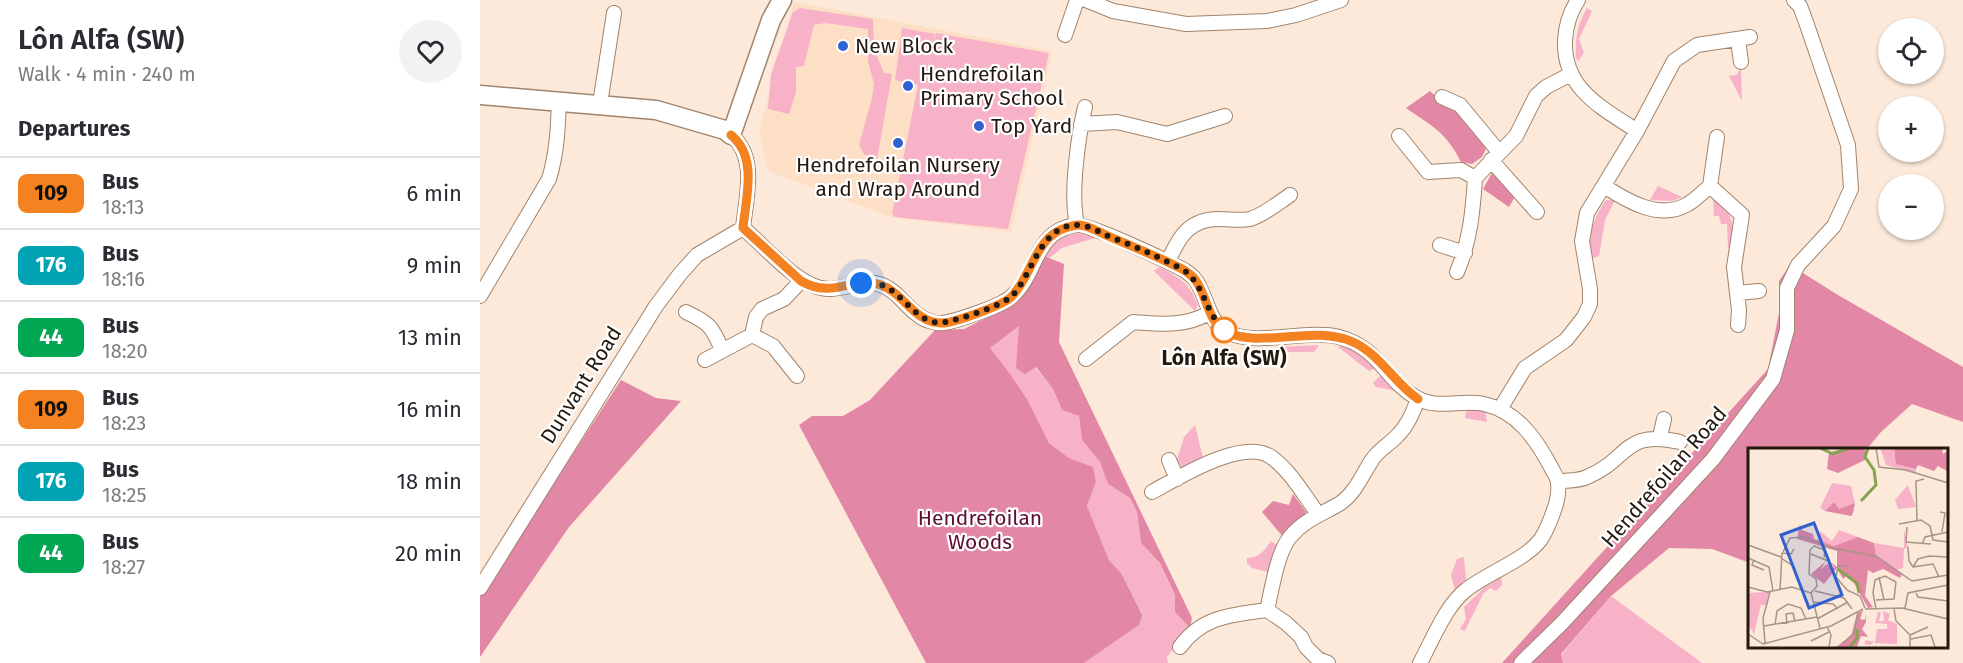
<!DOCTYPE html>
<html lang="en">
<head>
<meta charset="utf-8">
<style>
  :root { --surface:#fff; --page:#f2f2f3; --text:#2b2b33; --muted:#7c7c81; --line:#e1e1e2 }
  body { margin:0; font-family:"Fira Sans",sans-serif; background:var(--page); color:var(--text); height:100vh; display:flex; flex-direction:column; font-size:22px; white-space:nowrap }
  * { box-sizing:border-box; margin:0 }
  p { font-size:20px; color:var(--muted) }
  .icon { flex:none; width:33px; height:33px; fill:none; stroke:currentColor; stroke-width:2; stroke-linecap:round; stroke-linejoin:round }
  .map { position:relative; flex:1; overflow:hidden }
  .panel { display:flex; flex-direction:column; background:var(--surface); width:480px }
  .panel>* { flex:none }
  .badge { padding:0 12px; border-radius:9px; font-size:21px; line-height:39px }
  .tools { position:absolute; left:1398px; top:18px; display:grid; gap:12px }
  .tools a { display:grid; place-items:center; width:66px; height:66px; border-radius:50%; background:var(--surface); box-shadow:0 2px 4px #0004; font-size:30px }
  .you { position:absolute; width:30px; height:30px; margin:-15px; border:4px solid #fff; border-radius:50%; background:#1a73e8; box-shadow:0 0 0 9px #1a73e833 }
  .map>.badge { position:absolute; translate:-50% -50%; box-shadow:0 0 0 3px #fff }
  h2 { padding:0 18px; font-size:22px; line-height:54px }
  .round { display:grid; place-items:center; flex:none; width:63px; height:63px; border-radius:32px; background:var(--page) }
  .overview { display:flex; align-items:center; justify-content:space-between; height:102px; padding:0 18px }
  h1 { font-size:28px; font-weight:600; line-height:45px }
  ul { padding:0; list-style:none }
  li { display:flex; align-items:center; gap:18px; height:72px; padding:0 18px; border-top:2px solid var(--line) }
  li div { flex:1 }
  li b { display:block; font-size:22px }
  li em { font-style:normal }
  li .badge { min-width:66px; font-weight:700; text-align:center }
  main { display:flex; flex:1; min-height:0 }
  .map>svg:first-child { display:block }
  .built { fill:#fddfc5 }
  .green { fill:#f7b2c8 }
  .forest { fill:#e287a6 }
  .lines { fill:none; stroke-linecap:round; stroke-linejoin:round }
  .street-casing { stroke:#a1846c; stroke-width:16 }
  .secondary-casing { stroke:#a1846c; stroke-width:21 }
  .street { stroke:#fff; stroke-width:14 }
  .secondary { stroke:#fff; stroke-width:18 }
  .line-casing { stroke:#fff; stroke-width:14 }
  .line { stroke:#f58220; stroke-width:9 }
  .walk { stroke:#24190f; stroke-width:6; stroke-dasharray:0 10.8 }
  .poi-dot { fill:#3161d0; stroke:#fff; stroke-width:2 }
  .stop-dot { fill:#fff; stroke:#f58220; stroke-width:3 }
  .labels { text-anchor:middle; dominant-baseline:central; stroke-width:4.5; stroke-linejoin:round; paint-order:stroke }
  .poi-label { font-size:21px; fill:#24190f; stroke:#fff; text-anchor:start }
  .stop-label { font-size:21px; font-weight:bold; fill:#24190f; stroke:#fff }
  .street-label { font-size:21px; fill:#24190f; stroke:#fff }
  .park-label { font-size:21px; fill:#5e0d33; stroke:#fff }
  .inset-river { fill:none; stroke:#86a34f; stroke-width:3 }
  .inset-road { fill:none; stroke:#a69688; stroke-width:1.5 }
  .view { fill:#3161d0; fill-opacity:0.15; stroke:#3161d0; stroke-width:3 }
  .inset-edge { fill:none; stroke:#24190f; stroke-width:3 }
</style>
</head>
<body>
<main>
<section class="panel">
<div class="overview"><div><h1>Lôn Alfa (SW)</h1><p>Walk · 4 min · 240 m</p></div><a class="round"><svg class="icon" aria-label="heart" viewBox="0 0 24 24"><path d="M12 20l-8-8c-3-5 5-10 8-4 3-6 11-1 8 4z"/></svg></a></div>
<h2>Departures</h2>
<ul>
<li><span class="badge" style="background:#f58220;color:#111">109</span><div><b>Bus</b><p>18:13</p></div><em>6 min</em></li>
<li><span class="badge" style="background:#00a3b4;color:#fff">176</span><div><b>Bus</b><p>18:16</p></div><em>9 min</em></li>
<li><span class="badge" style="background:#00a651;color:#fff">44</span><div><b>Bus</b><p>18:20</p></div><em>13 min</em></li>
<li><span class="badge" style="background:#f58220;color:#111">109</span><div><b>Bus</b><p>18:23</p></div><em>16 min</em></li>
<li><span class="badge" style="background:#00a3b4;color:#fff">176</span><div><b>Bus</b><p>18:25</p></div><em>18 min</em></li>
<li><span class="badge" style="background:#00a651;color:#fff">44</span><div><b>Bus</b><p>18:27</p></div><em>20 min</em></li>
</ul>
</section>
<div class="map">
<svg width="1483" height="663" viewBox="0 0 1483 663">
  <rect width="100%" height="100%" fill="#fce9d9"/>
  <path class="built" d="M314 2 572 51 531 232 411 217 288 171 279 131Z"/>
  <path class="green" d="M320 8 393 19 394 50 404 73 412 74 397 160 384 154 379 145 392 98 394 84 388 61V29L345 23 334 25 324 66 316 67V92L309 114 288 109 291 74 313 12Z
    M1107 8 1112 11 1099 39 1104 53 1098 61 1096 58C1095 40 1097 25 1107 8Z
    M422 28 455 34 447 73 456 33 569 53 528 229 415 217 412 214 438 85 415 80Z
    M1261 69 1262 101 1249 76 1256 75Z
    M1178 186 1202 197 1192 201 1170 200Z
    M1233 199C1253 211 1257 228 1248 249L1247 224H1241L1239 216H1234Z
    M1126 200H1135L1125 220 1119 256 1110 259C1108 236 1113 218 1126 200Z
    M600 233 615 238 582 248 568 259H562L566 252 582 235Z
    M679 267C700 278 709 282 718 305L715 311 674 271Z
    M539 326 555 367 573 389 582 410 599 416 602 440 620 462 628 484 650 498 657 512 661 543 680 563 695 595V612L710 628 687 657 688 663H604L659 625 641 573 629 560 607 506 616 482 613 468 589 458 569 443 547 399 531 375 509 347Z
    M839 345 834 352H808L798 347Z
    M861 345 876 351 896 368 889 371 858 347Z
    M902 374 917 391 896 387 893 383Z
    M989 409 1005 410 1007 422 985 418 986 411Z
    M715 425 724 462 703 469 697 460 704 437Z
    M791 541 800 547 792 573 772 568 767 563V558C779 558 784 551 791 541Z
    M984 557 986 580 975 590 971 575 977 559Z
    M1021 578 1022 585 1016 591 1010 588 1003 594 985 631 980 629 986 619 984 607 1004 588Z
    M1131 596 1222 663H1083L1081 655Z"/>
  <path class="forest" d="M950 91 963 103 975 108 999 137 1006 149 1002 157 992 164 981 162C965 131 953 127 926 108Z
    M1013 171 1037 193 1029 207 1003 189Z
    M564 256 584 264 579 342 712 618 710 628 695 612V595L680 563 661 543 657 512 650 498 628 484 620 462 602 440 599 416 582 410 573 389 556 367 545 374 536 368 539 326 510 348 531 375 547 399 569 443 589 458 613 467 616 482 607 506 629 560 641 573 662 615 659 625 604 663H446L319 425 332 416H363L390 400 455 330 484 329 535 304Z
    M1310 265 1358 295 1483 367V422L1432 404 1401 432 1386 450H1270V563L1232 549 1189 548 1131 596 1081 654 1083 663H1022L1288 369 1299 313V281Z
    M141 380 176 398 201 401 89 527 0 657V597Z
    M813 494 826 512 804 538 782 512 793 501 809 505Z"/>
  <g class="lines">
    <defs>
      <path id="street" d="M606 0 633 11 706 24 787 21 816 15 861 0
        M1098 0C1090 12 1086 25 1085 40 1083 89 1121 107 1157 131
        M585 35 597 0
        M1258 40 1261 62
        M962 97 980 105 1019 152
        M120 104 134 13
        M601 124 637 122 687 134 745 116
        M251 135C278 157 266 197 263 228 286 247 320 290 350 289 366 289 383 279 399 284 416 289 424 305 438 315 444 320 456 324 463 323 477 321 521 306 531 297 558 275 553 232 595 225 608 223 687 261 704 270 707 272 711 275 714 278 728 295 726 320 747 332 776 347 826 329 859 337 900 348 906 381 937 398 958 410 981 399 1004 404 1037 411 1056 439 1071 467 1073 472 1078 478 1078 483 1079 491 1077 503 1074 510 1071 519 1066 531 1061 539 1046 560 1007 573 986 590 966 605 952 641 940 663
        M919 136 948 172 981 170 995 178
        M1011 160 1057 212
        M1124 186C1147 201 1180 221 1208 204 1215 200 1223 192 1230 186L1237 137
        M1230 186 1262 215 1254 267 1259 310 1258 325
        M597 224C590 195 598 137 605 107
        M960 245 985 253
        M688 262C699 236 710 218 741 219 750 219 761 221 770 219 784 215 798 203 810 195
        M977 272C990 242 993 210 995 178L1036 136 1056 96 1066 87 1091 74
        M1257 293 1279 291
        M0 296 69 179C77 153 78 128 79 101
        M206 312C229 323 232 326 242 350
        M606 359 653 322C681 324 705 327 729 313
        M225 360 272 335
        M317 376 293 346 272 335 276 317 282 309 304 299 321 281
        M1020 409 1045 368 1086 340 1104 317 1110 304V289L1102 241 1107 213 1157 131 1194 61 1217 45 1270 37
        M1180 437 1184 419
        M689 460 697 479
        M1079 482C1087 480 1099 481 1107 477 1150 459 1143 429 1200 442
        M672 492C698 478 763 437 791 457 810 470 824 495 838 514
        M0 588 176 306 200 274 217 255 263 228
        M787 610C792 589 797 553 810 537 824 520 842 514 859 504 875 494 882 475 892 460 898 450 910 444 918 435 928 425 933 412 938 399
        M700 647C722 616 752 615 787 610L806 623 821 637 826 647 838 659 848 663
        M1041 663 1082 623 1233 459 1293 379 1307 330V288L1318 265 1354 226 1371 189 1368 145 1326 22 1320 6 1314 0"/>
      <path id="secondary" d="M0 95 176 110 245 130 251 135 291 20 302 0"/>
    </defs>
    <use href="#street" class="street-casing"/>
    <use href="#secondary" class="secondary-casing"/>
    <use href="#street" class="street"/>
    <use href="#secondary" class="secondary"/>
  </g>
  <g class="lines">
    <defs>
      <path id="line" d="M251 135C278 157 266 197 263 228L321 281C354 300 373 275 401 285 424 293 434 323 462 323 474 323 520 306 530 298 533 296 536 291 539 287 553 267 559 236 585 228 589 227 594 225 598 225 608 225 619 232 628 236 654 247 679 257 704 270 707 272 711 275 714 278 728 295 726 321 747 332 781 349 834 324 873 342 901 355 914 383 938 399"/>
    </defs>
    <use href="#line" class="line-casing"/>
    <use href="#line" class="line"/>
    <path class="walk" d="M381 283C391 283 400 283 408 288 427 299 440 327 465 322 479 320 524 305 533 295 553 273 561 224 598 225 608 225 619 232 628 236 654 246 679 257 704 270 726 288 724 311 745 331L744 330"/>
  </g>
  <g class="poi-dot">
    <circle cx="363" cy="46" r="6"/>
    <circle cx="428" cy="86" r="6"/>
    <circle cx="499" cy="126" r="6"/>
    <circle cx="418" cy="143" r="6"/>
  </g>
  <circle class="stop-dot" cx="744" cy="330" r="12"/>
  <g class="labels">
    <g class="poi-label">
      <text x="375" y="46">New Block</text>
      <text x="440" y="74">Hendrefoilan<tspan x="440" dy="24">Primary School</tspan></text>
      <text x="511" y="126">Top Yard</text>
      <text x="418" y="165" text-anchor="middle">Hendrefoilan Nursery<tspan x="418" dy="24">and Wrap Around</tspan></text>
    </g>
    <g class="stop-label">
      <text x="744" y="358">Lôn Alfa (SW)</text>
    </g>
    <g class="street-label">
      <text transform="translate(101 385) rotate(-58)">Dunvant Road</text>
      <text transform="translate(1184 477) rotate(-49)">Hendrefoilan Road</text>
    </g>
    <g class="park-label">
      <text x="500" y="518">Hendrefoilan<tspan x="500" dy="24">Woods</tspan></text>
    </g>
  </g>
  <g transform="translate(1268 448)">
    <rect width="200" height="200" fill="#fce9d9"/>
    <path d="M132 0H146V6L168 21V26L138 17ZM84 35 103 38 107 55 91 61 86 54 77 63 72 60ZM160 37 168 59 150 61 147 52ZM91 82 110 89 86 98 69 93 72 83 84 93ZM156 82 160 99 156 101 155 120 149 122 128 108 126 95 156 100ZM16 144H21L18 157H13L6 186 0 176V145ZM135 163 142 166 140 172 149 176V196L127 195 130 199 126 194 122 197 116 196 118 192 127 194 129 181H139V176L127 175 130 164H133L131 173H136Z" fill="#f7b2c8"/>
    <path d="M103 0H117L119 11 90 25 79 21 81 4ZM146 0H194L195 6 199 3V23L190 18 186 23 170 17 168 21 148 16ZM86 54 91 61 107 55 105 65 103 68 77 63ZM52 76 54 82 65 86 66 91 86 98 110 89 126 95 128 108 154 126 152 130 135 121 125 125 120 122 117 148 125 159 120 160 106 135 98 128 95 131 89 120 76 136 63 126 78 113 73 121 79 116 87 120 81 113 89 119V103L49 91ZM115 162 112 171 117 172 118 166V174L114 181 120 189 113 188 109 199H88L103 188 109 166Z" fill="#e287a6"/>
    <path class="inset-river" d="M72 0 85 6 101 0M113 53 128 37 126 22 117 9 120 0M90 121 109 135 111 145M102 199 109 190V181"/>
    <path class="inset-road" d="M128 0 131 19 158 22 200 35M192 64 197 65 194 84M169 72 168 33 176 31M151 76 173 72 182 78 185 92 200 94M159 79 158 94 183 96M174 96 177 89 200 84M0 97 33 109M160 99 161 113 165 119M62 102 61 126 68 131 69 138 63 145M62 102 66 98 77 102 76 110M35 104 42 90 55 89 83 100 128 108 164 133 200 127M63 106 80 113M0 110 21 119 25 143M33 110 45 118 50 131M6 112 4 117 16 122M98 118H90L88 129 99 142 112 148 117 160M165 119 170 111 181 108 200 109M165 119 185 116 191 129M131 129 136 152M0 139 19 144 44 139 63 145M32 142 34 105 43 106 46 101M67 143 96 150 104 161M63 145 72 180M168 145 170 149 200 153M128 152 146 151 148 134 137 128 127 132 125 145 128 161M65 154 85 156 90 161M157 160 160 145 200 137M117 161 154 160 200 171M146 161 148 173 162 187V199M69 171 100 154M39 176 38 166 45 165 47 174M27 177 29 163 40 156 53 160 58 171M16 178 69 169M79 179 83 187 81 199M0 186 15 196M162 187 180 179M163 191 183 187 187 199M63 193 81 184M17 195 15 170 22 144M95 195 106 185 110 164M15 196 83 178 115 161"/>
    <path class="view" d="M66 75 94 147 61 160 33 87Z"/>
    <rect width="200" height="200" class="inset-edge"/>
  </g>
</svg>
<div class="tools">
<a><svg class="icon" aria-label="locate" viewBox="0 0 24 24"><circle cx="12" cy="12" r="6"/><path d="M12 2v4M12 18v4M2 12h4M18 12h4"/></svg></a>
<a>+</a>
<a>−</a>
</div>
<div class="you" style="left:381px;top:283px"></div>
</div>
</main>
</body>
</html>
